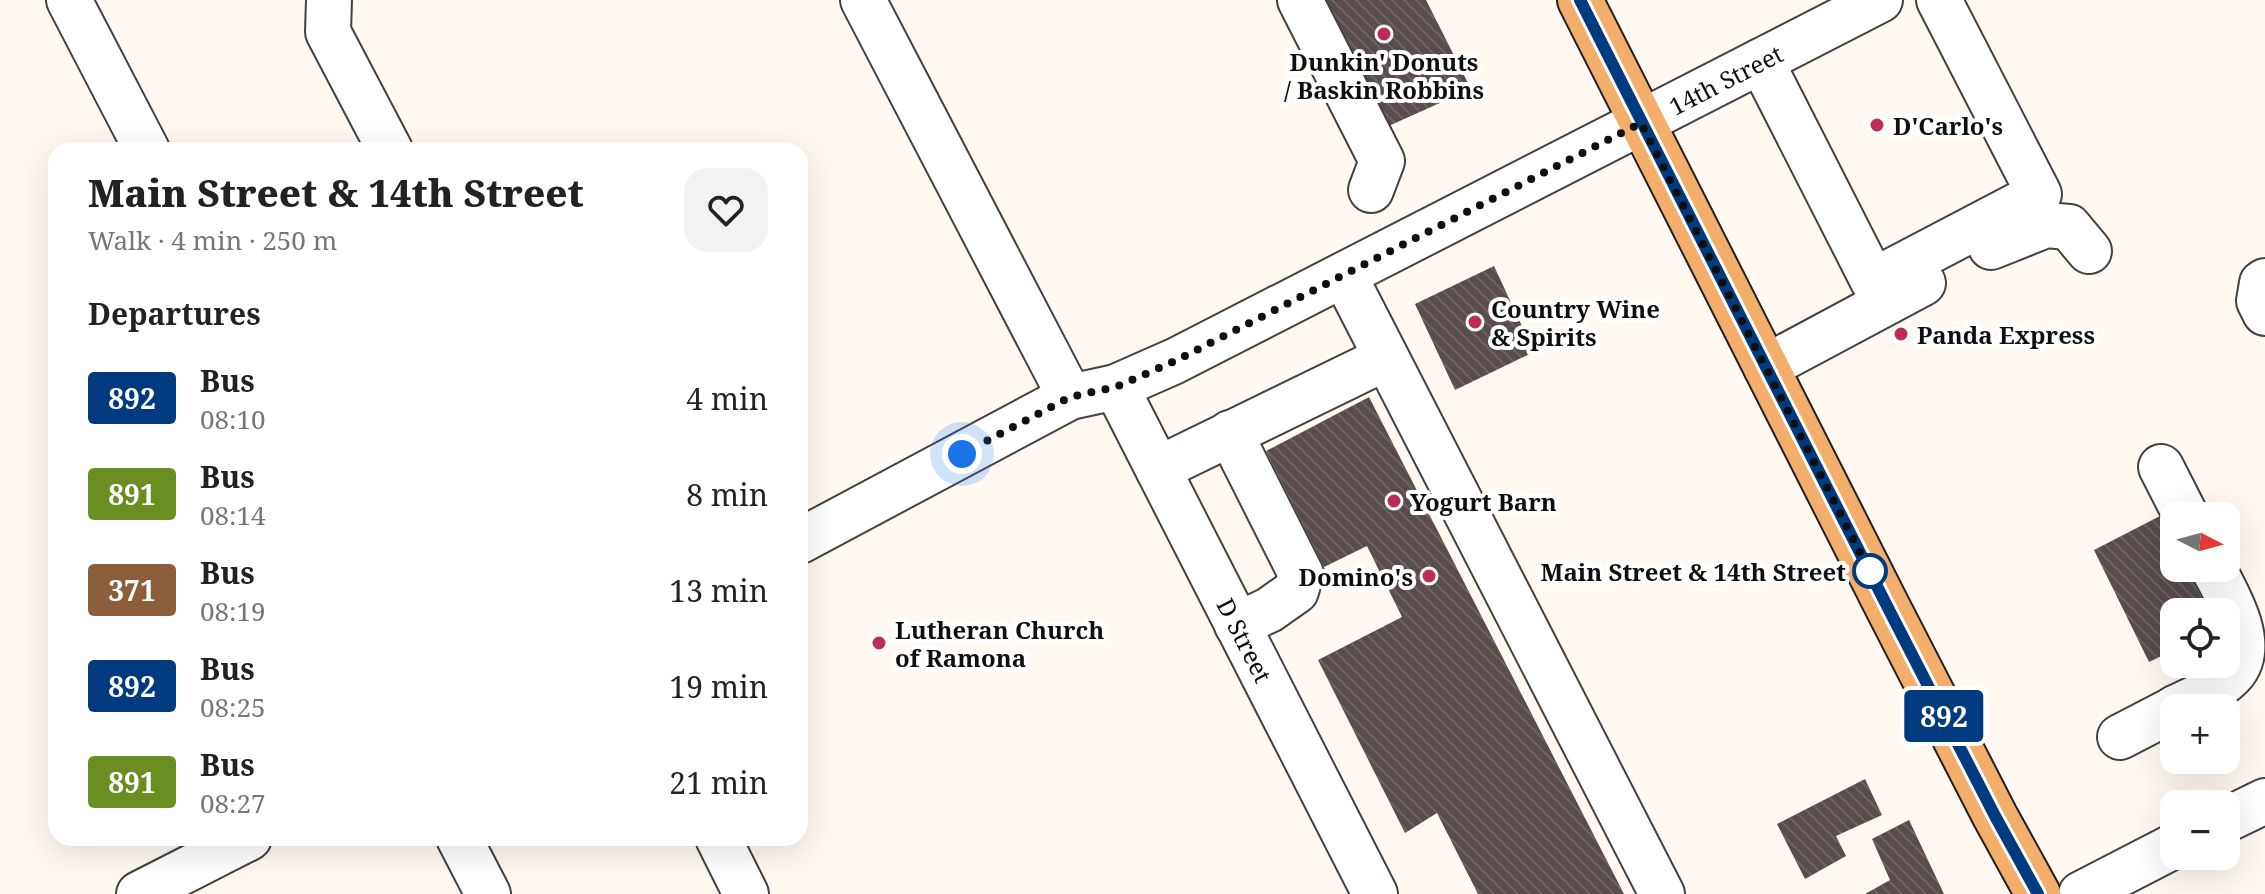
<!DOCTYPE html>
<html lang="en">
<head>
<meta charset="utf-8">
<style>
  :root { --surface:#fff; --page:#f2f2f2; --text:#222; --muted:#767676 }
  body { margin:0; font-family:"Noto Serif",serif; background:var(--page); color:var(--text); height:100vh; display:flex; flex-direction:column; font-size:30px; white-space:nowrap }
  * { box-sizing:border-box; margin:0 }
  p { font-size:26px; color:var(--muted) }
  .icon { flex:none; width:44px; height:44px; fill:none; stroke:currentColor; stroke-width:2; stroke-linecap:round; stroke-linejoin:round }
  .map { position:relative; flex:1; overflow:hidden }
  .sheet { position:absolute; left:48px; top:142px; width:760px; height:704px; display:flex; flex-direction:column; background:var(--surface); border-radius:24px; box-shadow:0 8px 32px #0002 }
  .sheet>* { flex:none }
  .badge { padding:0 16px; border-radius:6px; font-size:28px; line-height:52px }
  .needle { width:52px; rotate:96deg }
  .buttons { position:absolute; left:2160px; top:502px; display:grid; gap:16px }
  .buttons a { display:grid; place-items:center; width:80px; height:80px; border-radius:16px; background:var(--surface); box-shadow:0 8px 32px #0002; font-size:40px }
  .you { position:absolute; width:40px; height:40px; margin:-20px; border:6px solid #fff; border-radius:50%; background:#1a73e8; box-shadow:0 0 0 12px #1a73e833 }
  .map>.badge { position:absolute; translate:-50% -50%; box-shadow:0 0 0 4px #fff }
  h2 { padding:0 40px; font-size:30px; line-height:72px }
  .round { display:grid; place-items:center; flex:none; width:84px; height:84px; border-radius:24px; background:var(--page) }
  .summary { display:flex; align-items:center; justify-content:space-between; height:136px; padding:0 40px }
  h1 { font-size:38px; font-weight:800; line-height:60px }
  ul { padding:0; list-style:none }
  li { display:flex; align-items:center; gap:24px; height:96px; padding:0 40px }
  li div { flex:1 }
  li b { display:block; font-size:30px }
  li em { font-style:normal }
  li .badge { min-width:88px; font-weight:700; text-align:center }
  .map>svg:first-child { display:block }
  .building { fill:url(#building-back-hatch) }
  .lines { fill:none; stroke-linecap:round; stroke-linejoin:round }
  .minor-casing { stroke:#424242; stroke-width:48 }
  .major-casing { stroke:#202020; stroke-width:48 }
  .minor { stroke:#fff; stroke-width:44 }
  .major { stroke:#f4ae6c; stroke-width:44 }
  .line-casing { stroke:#fff; stroke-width:18 }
  .line { stroke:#003b80; stroke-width:12 }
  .walk { stroke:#0f0f0f; stroke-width:8; stroke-dasharray:0 14.4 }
  .poi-dot { fill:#bc2b59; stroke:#fff; stroke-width:3 }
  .stop-dot { fill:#fff; stroke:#003b80; stroke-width:4 }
  .labels { text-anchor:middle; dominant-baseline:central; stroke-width:8; stroke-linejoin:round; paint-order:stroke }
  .poi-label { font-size:24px; font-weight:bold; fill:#0f0f0f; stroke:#fff; text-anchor:start }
  .street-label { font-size:24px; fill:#0f0f0f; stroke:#fff }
  .stop-label { font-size:24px; font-weight:bold; fill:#0f0f0f; stroke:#fff; text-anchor:end }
</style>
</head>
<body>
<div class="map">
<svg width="2265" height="894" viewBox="0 0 2265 894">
  <defs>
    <pattern id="building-back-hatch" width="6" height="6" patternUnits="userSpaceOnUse" patternTransform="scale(2)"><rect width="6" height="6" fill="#584d4c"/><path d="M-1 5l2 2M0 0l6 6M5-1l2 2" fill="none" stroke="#6b6261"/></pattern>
  </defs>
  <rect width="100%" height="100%" fill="#fff9f2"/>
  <path class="building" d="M1322 0H1426L1471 89 1373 133Z
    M1494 266 1534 352 1455 390 1415 304Z
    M1369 397 1624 894H1478L1437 813 1405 833 1318 660 1402 617 1367 546 1324 567 1266 451Z
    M2160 516 2166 528 2174 525V568H2205L2190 575 2209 612H2174V650L2149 662 2094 550Z
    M1865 779 1882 815 1836 836 1846 856 1805 879 1777 824Z
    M1909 820 1944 894H1865L1890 880 1872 839Z"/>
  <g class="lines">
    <defs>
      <g id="minor">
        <path d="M69 0 147 150"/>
        <path d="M329 0 328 32 390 150"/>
        <path d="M863 0 1070 397"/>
        <path d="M1300 0 1382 161 1371 190"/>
        <path d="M1761 61 1873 281 2039 194 1939 0"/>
        <path d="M1991 247 2046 225 2069 227 2089 251"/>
        <path d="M1344 275 1662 894"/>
        <path d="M2265 281 2262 283 2259 301 2265 313"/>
        <path d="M1766 367 1923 283"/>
        <path id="s1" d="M1116 387 1375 894"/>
        <path d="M1230 433 1301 574 1296 591 1269 610 1237 625"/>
        <path d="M2161 467 2186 516"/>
        <path d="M1158 469 1386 358"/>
        <path id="s2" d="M800 541 1070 397 1116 387 1175 361 1880 0"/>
        <path d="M2175 708C2195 698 2220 689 2234 672 2257 643 2227 595 2213 568"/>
        <path d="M2120 737 2174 709"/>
        <path d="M2226 820 2265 801"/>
        <path d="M459 838 488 894"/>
        <path d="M718 838 746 894"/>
        <path d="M139 894 249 838"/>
        <path d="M2081 894 2174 846"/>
      </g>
      <path id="major" d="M1580 0 1886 604 1995 816 2038 894"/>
    </defs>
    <use href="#minor" class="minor-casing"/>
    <use href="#major" class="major-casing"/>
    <use href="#minor" class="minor"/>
    <use href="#major" class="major"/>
  </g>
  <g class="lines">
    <defs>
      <path id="line" d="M1580 0 1886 604 1995 816 2038 894"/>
    </defs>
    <use href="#line" class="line-casing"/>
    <use href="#line" class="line"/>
    <path class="walk" d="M962 454 1070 397 1116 387 1175 361 1641 123 1872 576 1870 571"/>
  </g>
  <g class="poi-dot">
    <circle cx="1384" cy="34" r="8"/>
    <circle cx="1877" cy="125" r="8"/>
    <circle cx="1475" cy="322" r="8"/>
    <circle cx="1901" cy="334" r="8"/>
    <circle cx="1394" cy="501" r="8"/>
    <circle cx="1429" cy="576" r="8"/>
    <circle cx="879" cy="643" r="8"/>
  </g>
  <circle class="stop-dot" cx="1870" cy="571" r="16"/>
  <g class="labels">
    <g class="poi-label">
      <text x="1384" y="61" text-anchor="middle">Dunkin' Donuts<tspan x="1384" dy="28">/ Baskin Robbins</tspan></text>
      <text x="1893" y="125">D'Carlo's</text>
      <text x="1491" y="308">Country Wine<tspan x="1491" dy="28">&amp; Spirits</tspan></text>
      <text x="1917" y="334">Panda Express</text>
      <text x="1410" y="501">Yogurt Barn</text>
      <text x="1413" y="576" text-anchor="end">Domino's</text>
      <text x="895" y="629">Lutheran Church<tspan x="895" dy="28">of Ramona</tspan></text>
    </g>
    <g class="street-label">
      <text stroke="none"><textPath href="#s2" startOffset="1036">14th Street</textPath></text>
      <text stroke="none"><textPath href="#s1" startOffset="284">D Street</textPath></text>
    </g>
    <g class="stop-label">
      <text x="1846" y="571">Main Street &amp; 14th Street</text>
    </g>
  </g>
</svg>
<div class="buttons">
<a><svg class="needle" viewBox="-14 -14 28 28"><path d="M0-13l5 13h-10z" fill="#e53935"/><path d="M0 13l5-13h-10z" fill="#767676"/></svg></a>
<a><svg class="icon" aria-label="locate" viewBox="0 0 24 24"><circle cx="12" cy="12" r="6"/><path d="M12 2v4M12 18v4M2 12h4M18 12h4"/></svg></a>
<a>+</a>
<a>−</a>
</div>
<div class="you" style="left:962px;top:454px"></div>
<b class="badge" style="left:1944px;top:716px;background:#003b80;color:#fff">892</b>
<section class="sheet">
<div class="summary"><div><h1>Main Street &amp; 14th Street</h1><p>Walk · 4 min · 250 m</p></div><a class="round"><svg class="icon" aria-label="heart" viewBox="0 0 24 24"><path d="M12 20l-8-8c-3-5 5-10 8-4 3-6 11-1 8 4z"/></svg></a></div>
<h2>Departures</h2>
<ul>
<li><span class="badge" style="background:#003b80;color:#fff">892</span><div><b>Bus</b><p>08:10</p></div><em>4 min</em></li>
<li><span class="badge" style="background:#6b8e23;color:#fff">891</span><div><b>Bus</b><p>08:14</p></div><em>8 min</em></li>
<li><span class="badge" style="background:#8b5e3c;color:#fff">371</span><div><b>Bus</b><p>08:19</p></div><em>13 min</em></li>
<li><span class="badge" style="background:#003b80;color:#fff">892</span><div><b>Bus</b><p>08:25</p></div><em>19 min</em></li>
<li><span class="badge" style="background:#6b8e23;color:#fff">891</span><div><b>Bus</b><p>08:27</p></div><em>21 min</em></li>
</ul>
</section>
</div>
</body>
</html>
